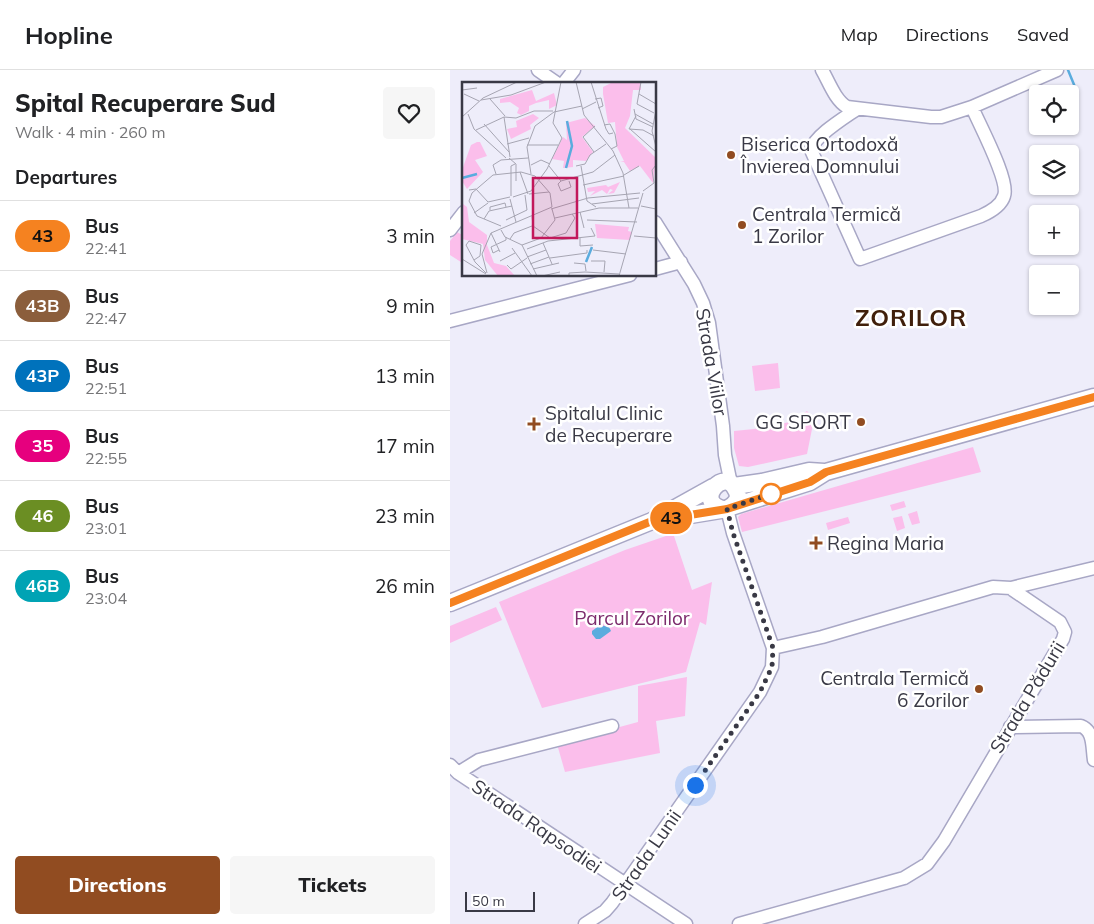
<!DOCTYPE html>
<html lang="en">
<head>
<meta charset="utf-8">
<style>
  :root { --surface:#fff; --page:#f6f6f6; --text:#202124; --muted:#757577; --line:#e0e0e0; --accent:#914c21 }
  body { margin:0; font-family:Mulish,sans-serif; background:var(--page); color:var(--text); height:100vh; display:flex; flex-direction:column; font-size:19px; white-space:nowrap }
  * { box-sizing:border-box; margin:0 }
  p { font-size:16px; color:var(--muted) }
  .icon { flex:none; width:28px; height:28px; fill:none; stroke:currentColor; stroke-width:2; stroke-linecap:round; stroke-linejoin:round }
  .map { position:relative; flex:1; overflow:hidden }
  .panel { display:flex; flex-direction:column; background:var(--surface); width:450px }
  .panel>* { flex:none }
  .badge { padding:0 10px; border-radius:16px; font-size:18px; line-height:32px }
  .fabs { position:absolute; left:579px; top:15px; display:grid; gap:10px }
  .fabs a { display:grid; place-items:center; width:50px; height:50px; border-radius:5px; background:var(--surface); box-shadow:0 1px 4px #0004; font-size:25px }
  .scale { position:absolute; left:15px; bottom:12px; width:70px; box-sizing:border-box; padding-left:5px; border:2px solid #393945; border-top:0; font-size:14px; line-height:18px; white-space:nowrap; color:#393945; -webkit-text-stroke:4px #fff; paint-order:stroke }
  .you { position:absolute; width:25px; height:25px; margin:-12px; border:4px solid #fff; border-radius:50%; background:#1a73e8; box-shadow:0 0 0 8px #1a73e833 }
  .map>.badge { position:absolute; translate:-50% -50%; box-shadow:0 0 0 2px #fff }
  h2 { padding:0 15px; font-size:19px; line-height:45px }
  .round { display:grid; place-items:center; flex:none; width:52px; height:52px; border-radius:5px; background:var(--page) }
  .overview { display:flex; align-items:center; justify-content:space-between; height:85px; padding:0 15px }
  h1 { font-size:24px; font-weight:800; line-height:38px }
  .action { display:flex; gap:10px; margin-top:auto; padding:10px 15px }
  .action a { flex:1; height:58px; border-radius:5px; background:var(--accent); color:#fff; font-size:20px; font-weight:800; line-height:58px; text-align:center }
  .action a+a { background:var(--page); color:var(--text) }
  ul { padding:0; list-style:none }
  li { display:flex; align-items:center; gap:15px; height:70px; padding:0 15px; border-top:1px solid var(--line) }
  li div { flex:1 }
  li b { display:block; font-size:19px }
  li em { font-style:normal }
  li .badge { min-width:55px; font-weight:700; text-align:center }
  header { display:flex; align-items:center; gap:30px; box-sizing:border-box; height:70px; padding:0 25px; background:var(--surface); border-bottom:1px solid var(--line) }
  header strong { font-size:24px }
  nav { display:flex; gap:28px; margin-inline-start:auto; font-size:18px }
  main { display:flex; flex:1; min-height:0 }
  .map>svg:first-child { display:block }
  .green { fill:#fbbeeb }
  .water { fill:#5aacde }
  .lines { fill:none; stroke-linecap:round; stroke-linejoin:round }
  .stream { stroke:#5aacde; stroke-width:2.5 }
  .minor-casing { stroke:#a8a7c5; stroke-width:15 }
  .major-casing { stroke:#a8a7c5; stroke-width:19 }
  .minor { stroke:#fff; stroke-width:12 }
  .major { stroke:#fff; stroke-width:16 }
  .line-casing { stroke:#fff; stroke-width:11 }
  .line { stroke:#f58220; stroke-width:8 }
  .walk { stroke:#393945; stroke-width:5; stroke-dasharray:0 9 }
  .poi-dot { fill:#914c21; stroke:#fff; stroke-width:2 }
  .stop-dot { fill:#fff; stroke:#f58220; stroke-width:2.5 }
  .labels { text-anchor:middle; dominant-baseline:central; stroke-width:5; stroke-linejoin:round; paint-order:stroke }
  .poi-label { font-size:19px; fill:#393945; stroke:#fff; text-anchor:start }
  .street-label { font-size:19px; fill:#393945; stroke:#fff }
  .park-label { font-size:19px; fill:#7d2c6d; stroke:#fff }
  .district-label { font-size:24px; font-weight:bold; letter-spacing:1px; fill:#401f0b; stroke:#fff }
  .inset-river { fill:none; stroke:#5aacde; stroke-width:2.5 }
  .inset-road { fill:none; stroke:#a6a5b2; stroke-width:1 }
  .view { fill:#c2185b; fill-opacity:0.15; stroke:#c2185b; stroke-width:2.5 }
  .inset-edge { fill:none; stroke:#393945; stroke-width:2.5 }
</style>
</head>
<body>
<header>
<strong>Hopline</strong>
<nav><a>Map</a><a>Directions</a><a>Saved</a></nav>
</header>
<main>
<section class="panel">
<div class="overview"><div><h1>Spital Recuperare Sud</h1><p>Walk · 4 min · 260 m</p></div><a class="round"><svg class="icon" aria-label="heart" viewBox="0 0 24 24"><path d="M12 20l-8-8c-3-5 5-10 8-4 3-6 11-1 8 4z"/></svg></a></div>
<h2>Departures</h2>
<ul>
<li><span class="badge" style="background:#f58220;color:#111">43</span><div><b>Bus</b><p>22:41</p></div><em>3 min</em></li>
<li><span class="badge" style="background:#8b5e3c;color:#fff">43B</span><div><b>Bus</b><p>22:47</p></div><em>9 min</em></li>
<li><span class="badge" style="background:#0072bc;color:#fff">43P</span><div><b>Bus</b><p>22:51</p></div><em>13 min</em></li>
<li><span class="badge" style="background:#e6007e;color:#fff">35</span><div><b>Bus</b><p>22:55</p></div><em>17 min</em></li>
<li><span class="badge" style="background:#6b8e23;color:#fff">46</span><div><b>Bus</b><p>23:01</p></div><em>23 min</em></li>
<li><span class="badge" style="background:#00a3b4;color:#fff">46B</span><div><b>Bus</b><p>23:04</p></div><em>26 min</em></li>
</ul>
<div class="action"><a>Directions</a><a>Tickets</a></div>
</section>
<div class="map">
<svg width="644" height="854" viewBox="0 0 644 854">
  <rect width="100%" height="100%" fill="#eeedfa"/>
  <path class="green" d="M7 162 14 166V194L0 185V171Z
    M328 293 330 318 305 321 302 296Z
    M357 341 364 349 357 384 298 397 289 396 284 378V361L304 359 340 352Z
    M523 377 531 402 292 462 288 447 291 444Z
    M454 431 456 437 442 441 440 435Z
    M467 441 470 453 462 455 458 444Z
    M452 446 455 458 447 461 443 448Z
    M398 447 400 453 378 460 376 453Z
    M216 466H224L242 520 262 512 256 555 250 552 236 602 92 638 49 532 175 480Z
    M46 537 52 550 0 573V556Z
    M237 607 235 646 206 651 210 683 115 702 107 674 188 652V616Z"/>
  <path class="water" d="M150 555 159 557 161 561 150 569H146L142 564V561Z"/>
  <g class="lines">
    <path class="stream" d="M618 0 625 17"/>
    <defs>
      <path id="minor" d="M88 0 108 14
        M372 0C379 12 385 30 397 37L481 47H491L522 37 607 0
        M113 14 124 0
        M407 39C394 48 364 66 361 80L410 189 531 146C540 142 551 136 554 126 560 111 529 54 522 37
        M205 152 244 214 253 233 259 253 273 356 275 385 281 414
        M0 160 14 142
        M205 199 231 192
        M0 251 180 205
        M561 518 644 498
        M560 657 631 656C644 661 642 677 644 690
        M0 695 8 703 236 854
        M8 703 29 690 162 656
        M135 854 155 841 162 833 310 622 322 597 323 578 283 463 277 439
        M289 854 454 808 477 794 494 771 613 569 615 562 610 552 563 520 561 518 543 517 372 567 323 578"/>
      <path id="major" d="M284 416 312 412 359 401 374 402
        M281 437 360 412 376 402 644 327
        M216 449 277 439C285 435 291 428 286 420 275 395 243 432 273 439
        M0 533 202 451 263 417"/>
    </defs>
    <use href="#minor" class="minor-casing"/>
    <use href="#major" class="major-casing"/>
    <use href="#minor" class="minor"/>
    <use href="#major" class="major"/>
  </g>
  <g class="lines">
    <defs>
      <path id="line" d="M0 533 202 451 277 439 360 412 376 402 644 327"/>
    </defs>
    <use href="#line" class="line-casing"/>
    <use href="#line" class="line"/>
    <path class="walk" d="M245 715 310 622 322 597 323 578 283 463 277 439 323 423 321 424"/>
  </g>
  <g class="poi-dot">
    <circle cx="281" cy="85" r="5"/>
    <circle cx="292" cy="155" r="5"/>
    <circle cx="411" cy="352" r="5"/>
    <path d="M81.5 346.5h5v5h5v5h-5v5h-5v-5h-5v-5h5z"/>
    <path d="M363.5 465.5h5v5h5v5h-5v5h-5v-5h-5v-5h5z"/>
    <circle cx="529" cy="619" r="5"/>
  </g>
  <circle class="stop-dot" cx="321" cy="424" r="10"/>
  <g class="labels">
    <g class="poi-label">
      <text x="291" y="74">Biserica Ortodoxă<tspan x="291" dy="22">Învierea Domnului</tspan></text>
      <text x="302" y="144">Centrala Termică<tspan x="302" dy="22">1 Zorilor</tspan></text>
      <text x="95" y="343">Spitalul Clinic<tspan x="95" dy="22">de Recuperare</tspan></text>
      <text x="401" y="352" text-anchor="end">GG SPORT</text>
      <text x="377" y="473">Regina Maria</text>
      <text x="519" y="608" text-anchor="end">Centrala Termică<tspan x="519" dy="22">6 Zorilor</tspan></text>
    </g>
    <g class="street-label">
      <text transform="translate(262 292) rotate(80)">Strada Viilor</text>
      <text transform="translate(577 627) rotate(-59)">Strada Pădurii</text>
      <text transform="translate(87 756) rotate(34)">Strada Rapsodiei</text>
      <text transform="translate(196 785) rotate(-55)">Strada Lunii</text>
    </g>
    <g class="park-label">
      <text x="182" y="548">Parcul Zorilor</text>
    </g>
    <g class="district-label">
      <text x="461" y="247">ZORILOR</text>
    </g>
  </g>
  <g transform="translate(12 12)">
    <rect width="194" height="194" fill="#eeedfa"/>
    <path d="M151 0H179V8H171L168 34 163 46 194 76 191 101 178 84 168 89 162 80H158L162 79 155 65 153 40 146 41 141 12V5ZM70 8 74 19 92 11 95 23 87 27V18L74 21 67 24V29L59 33 55 31 57 26 48 20 38 21V17ZM71 32 77 36 68 43 69 47 49 57 45 47 55 45 54 39ZM123 36 133 44 120 55 131 70 124 79 111 78V85L101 86 102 79 90 77 101 55 105 58 104 41ZM15 60H18L25 74 13 78 21 90 5 107 0 99V88L9 63ZM158 100 152 111 146 112 151 108 148 107 145 112 140 108 128 114 133 109 126 110 125 106 144 103 146 105ZM0 101 1 122 5 125 7 140 25 153V163L32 181 44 184 53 194H36L23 178 21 162 0 157ZM133 142 167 145 166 149 170 150 168 158 135 156Z" fill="#fbbeeb"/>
    <path class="inset-river" d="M104 86 110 64 105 39M0 96 15 92M124 180 130 165"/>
    <path class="inset-road" d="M114 0 122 33 151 69 161 91 167 126M129 0 144 47 147 52 151 51M179 0 175 22 192 31M0 8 15 6M2 12 17 19M177 12 194 22M28 17 43 34M133 17 139 16 141 24 136 26M19 18 49 13 84 0M120 27 134 20M172 27 174 37 191 45M194 28 190 49 194 65M6 32 12 47 44 76M173 32 191 42M174 34 167 47 181 48 192 54M0 35 21 16 55 0M42 35 48 75M22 42 47 70M142 43 148 42 153 52 155 64 149 67M168 47 194 70M14 48 42 35 54 36 72 29H91M45 62 67 56M65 63H96M132 70 121 55 133 44M47 76 54 82V99M69 83 79 78 88 82M87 84 99 99M114 84 123 82 128 73 144 62M119 84 125 119 134 125M58 90 66 112M34 92 31 83 39 78 66 76M69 92 65 65 73 44 92 30 120 24M162 93 177 84M99 99 131 90 153 73M99 99 96 102 99 109 109 105 107 99M121 103 162 94M7 108 14 107 26 120M181 109 192 101 190 88 194 83M67 112 87 110M49 114V84L53 82M51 115 69 109 85 87 100 56 91 41 99 0M48 117 54 140M26 120 48 115M130 122 177 116M179 124 194 127M89 127 126 116 178 111M28 128V125L43 121 44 125M118 130 122 146M12 131 26 121M70 134 71 144 88 156 104 151 113 136 110 132M93 136 137 126H176M22 137 27 129 50 124M44 138 65 128 63 113M125 138 175 140M39 144 15 134 7 119 10 111 31 93 59 90 73 94 88 111 90 125M39 148 43 155 60 163 79 156 93 138 90 127M29 151 38 170M172 154 194 156M118 156V164L131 163M48 157 52 151 70 144M81 161 90 182M60 163 75 194M50 166 70 194M65 167 86 159 133 154 129 146M37 168 31 171 29 165 44 158V155M131 168 164 172M65 175 84 168M88 176 125 171V168M0 177 24 192M12 178 18 174 19 163 7 159 4 163 13 180 24 191M38 179 53 171M129 179H143L142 190M112 181 123 182 124 189M68 182 87 175M45 183 49 187 65 176M71 187 97 181M123 190 157 192M25 191 20 172 29 151 90 125M80 194 98 190M107 194V191L123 190M157 194 181 111"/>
    <path class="view" d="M71 96H115V156H71Z"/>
    <rect width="194" height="194" class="inset-edge"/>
  </g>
</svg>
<div class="fabs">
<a><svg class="icon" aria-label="locate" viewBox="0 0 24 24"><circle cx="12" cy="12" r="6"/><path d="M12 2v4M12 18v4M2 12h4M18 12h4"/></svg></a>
<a><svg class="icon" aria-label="layers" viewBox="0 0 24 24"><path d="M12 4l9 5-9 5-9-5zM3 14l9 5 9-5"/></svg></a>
<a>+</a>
<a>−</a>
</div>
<div class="scale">50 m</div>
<div class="you" style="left:245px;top:715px"></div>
<b class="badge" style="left:221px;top:448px;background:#f58220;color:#111">43</b>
</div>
</main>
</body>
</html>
